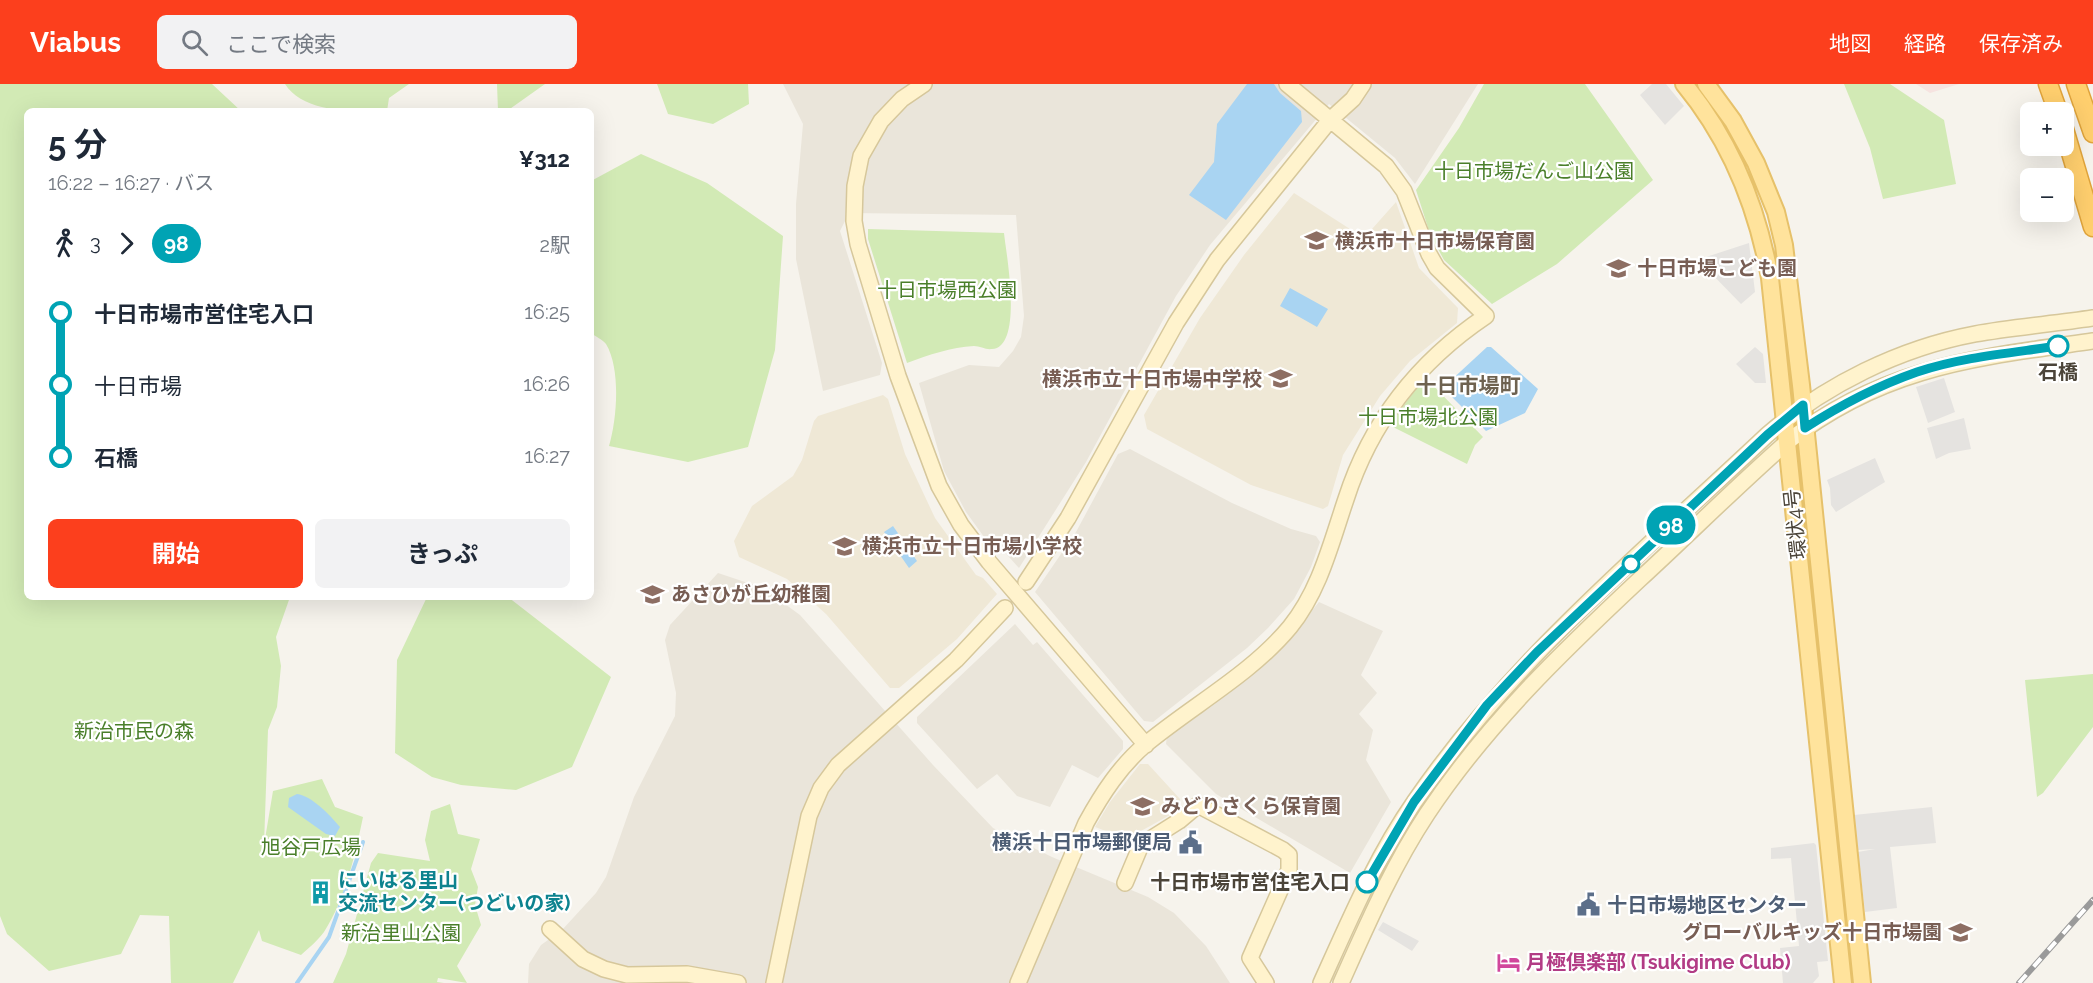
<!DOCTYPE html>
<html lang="ja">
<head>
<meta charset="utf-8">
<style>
  :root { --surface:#fff; --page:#f2f2f3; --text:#1f2937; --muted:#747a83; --accent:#fc3f1d }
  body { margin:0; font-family:Raleway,"Noto Sans JP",sans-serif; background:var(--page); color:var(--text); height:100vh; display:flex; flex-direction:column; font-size:22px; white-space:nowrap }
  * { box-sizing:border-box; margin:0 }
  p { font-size:20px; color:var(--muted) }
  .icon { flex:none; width:33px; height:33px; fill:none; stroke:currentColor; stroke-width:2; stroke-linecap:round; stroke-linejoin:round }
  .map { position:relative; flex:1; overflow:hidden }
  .side { position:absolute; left:24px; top:24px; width:570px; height:492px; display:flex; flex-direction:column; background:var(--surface); border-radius:9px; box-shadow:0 6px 24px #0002 }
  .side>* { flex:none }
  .badge { padding:0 12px; border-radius:20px; font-size:21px; line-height:39px }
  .controls { position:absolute; left:2020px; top:18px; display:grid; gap:12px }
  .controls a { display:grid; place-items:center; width:54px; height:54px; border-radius:9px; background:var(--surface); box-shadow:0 6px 24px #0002; font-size:30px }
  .map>.badge { position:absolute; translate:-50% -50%; box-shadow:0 0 0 3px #fff }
  .legs { display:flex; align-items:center; gap:9px; height:66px; padding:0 24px; font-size:20px }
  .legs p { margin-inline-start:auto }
  .summary { display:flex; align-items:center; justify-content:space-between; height:102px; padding:0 24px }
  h1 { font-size:33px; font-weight:700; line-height:45px }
  .action { display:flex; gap:12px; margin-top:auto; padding:12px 24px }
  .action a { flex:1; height:69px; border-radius:9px; background:var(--accent); color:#fff; font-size:24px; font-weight:700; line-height:69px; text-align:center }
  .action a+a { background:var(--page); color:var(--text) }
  ul { padding:0 24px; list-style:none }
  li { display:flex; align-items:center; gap:21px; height:72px; font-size:22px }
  li i { display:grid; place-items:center; width:9px; height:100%; margin:0 8px; background:currentColor }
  li i::after { content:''; width:15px; height:15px; margin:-8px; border:4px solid; border-radius:50%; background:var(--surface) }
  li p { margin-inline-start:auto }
  li:first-child i { background:linear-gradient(#0000 50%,currentColor 0) }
  li:last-child i { background:linear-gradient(currentColor 50%,#0000 0) }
  header { display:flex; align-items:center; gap:36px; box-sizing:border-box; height:84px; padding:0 30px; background:var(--accent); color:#fff }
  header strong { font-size:28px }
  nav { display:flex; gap:33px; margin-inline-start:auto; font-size:21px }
  .search { width:420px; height:54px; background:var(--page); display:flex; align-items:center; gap:15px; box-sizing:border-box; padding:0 21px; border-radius:9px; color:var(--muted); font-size:22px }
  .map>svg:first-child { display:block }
  .residential { fill:#eae5da }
  .education { fill:#efe8d6 }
  .medical { fill:#f6e3e0 }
  .green { fill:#d2eab5 }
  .parking { fill:#e5e3e0 }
  .water { fill:#a9d4f2 }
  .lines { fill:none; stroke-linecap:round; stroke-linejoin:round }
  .stream { stroke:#a9d4f2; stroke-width:4 }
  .secondary-casing { stroke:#d6c79b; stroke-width:18 }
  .primary-casing { stroke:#e6c16a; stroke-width:20 }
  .highway-casing { stroke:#e0a43c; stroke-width:21 }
  .secondary { stroke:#fff3cd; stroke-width:15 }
  .primary { stroke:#ffe39c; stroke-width:16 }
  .highway { stroke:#ffcf6e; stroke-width:18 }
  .rail-casing { stroke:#9a9a9a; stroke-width:6 }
  .rail { stroke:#fff; stroke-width:4; stroke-dasharray:11; stroke-linecap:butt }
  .line-1-casing { stroke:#fff; stroke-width:14 }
  .line-1 { stroke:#00a3b4; stroke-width:9 }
  .stop-1-dot { fill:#fff; stroke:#00a3b4; stroke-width:3 }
  .labels { text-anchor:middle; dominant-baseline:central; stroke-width:4.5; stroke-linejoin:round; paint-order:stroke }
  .park-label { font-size:20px; fill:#4a7f2a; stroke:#fff }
  .education-label { font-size:20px; font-weight:bold; fill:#785e54; stroke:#fff; text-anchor:start }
  .stop-label { font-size:20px; font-weight:bold; fill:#4b4439; stroke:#fff }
  .street-label { font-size:20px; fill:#4b4439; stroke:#fff }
  .service-label { font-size:20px; font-weight:bold; fill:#4e5e75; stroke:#fff; text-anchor:end }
  .culture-label { font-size:20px; font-weight:bold; fill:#0d838f; stroke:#fff; text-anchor:start }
  .hotel-label { font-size:20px; font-weight:bold; fill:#b23c85; stroke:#fff; text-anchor:start }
  .neighbourhood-label { font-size:21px; font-weight:bold; fill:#6e6250; stroke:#fff }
</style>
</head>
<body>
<header>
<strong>Viabus</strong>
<div class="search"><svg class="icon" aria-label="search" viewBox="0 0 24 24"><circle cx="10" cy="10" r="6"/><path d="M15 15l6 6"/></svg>ここで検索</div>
<nav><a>地図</a><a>経路</a><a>保存済み</a></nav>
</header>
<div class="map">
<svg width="2093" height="899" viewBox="0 0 2093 899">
  <rect width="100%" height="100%" fill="#f6f3ec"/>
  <path class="residential" d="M783 0H1478L1415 100 1395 74 1329 20 1210 161 1176 212 1086 378 1019 484 992 454 987 457 966 428 944 387 919 299 969 281 999 283 1013 267 1021 253 1024 232 1016 131 849 129 840 147 882 279 880 291 823 307 796 175V120L803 40Z
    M1130 365 1232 419 1291 445 1316 452 1320 458 1311 483 1294 515 1268 544 1247 564 1153 638 1144 637 1035 508 1076 448 1118 370Z
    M718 489 763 504 800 531 933 681 993 744 1052 773 1148 813 1174 829 1206 862 1230 899H528L529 880 541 861 562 846 596 809 606 793 634 713 675 632 676 609 665 556 670 541Z
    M1319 518 1383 547 1361 591 1377 609 1359 630 1373 646 1366 676 1391 718 1350 789 1216 710 1166 660 1167 652 1256 587 1284 561Z
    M1015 540 1033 561 1037 558 1123 657V665L1098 694 1072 681 1050 723 1017 712 997 690 977 705 917 639V633Z"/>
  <path class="education" d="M1294 109 1364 154 1396 118 1419 184 1458 224 1457 239 1410 277 1380 312 1343 371 1328 422 1323 425 1251 401 1147 345 1144 331 1200 234 1244 171Z
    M883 311 888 315 905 370 935 434 976 491 983 494 997 510 957 555 899 604H890L826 530 787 495 739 473 734 457 752 422 793 392 802 376 814 337 818 332Z
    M1140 680H1148L1180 715 1179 726 1141 747 1133 757 1095 743 1110 718Z"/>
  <path class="medical" d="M1916 0H1959L1930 9Z"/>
  <path class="green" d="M0 0H212L241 27H27V513H290L276 553 281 582 277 623 268 646 264 761 273 707 322 695 335 723 363 733C355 771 346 814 324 848 318 856 309 864 301 871L262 857 259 846 233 899H171L169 832 140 831 121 870 49 887 7 850 0 832Z
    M285 0H409L389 14 387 27C355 27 304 30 285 0Z
    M497 0H545L507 27H498Z
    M657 0H748L749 20 713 40 668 30Z
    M1484 0H1585L1653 96 1557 180 1492 220 1444 176 1430 150 1416 106 1459 44Z
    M1844 0H1890L1944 36 1956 100 1883 115 1870 64Z
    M641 70 707 99 783 152 775 266 748 363 688 378 609 362C617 335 621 285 606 260 603 256 595 252 591 249V97Z
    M868 145 1004 149C1006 169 1024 263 992 265 986 266 980 262 974 262 951 263 929 271 907 279L868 155Z
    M1425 293 1483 353 1475 361 1467 380 1389 341Z
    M427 513H508L611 593 572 683 516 706 461 701 432 693 395 669 397 576Z
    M2093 590V643L2043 709 2037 713 2025 596Z
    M450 720 458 750 480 755 471 785 478 803 475 821 481 841 457 882 467 899 438 894 437 898 444 899H333L346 870 371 779 378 769 430 777 425 756 431 727Z"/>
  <path class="parking" d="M1652 0H1666L1684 22 1665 41 1640 11Z
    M1749 159 1755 208 1741 220 1706 184 1703 174Z
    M1755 263 1763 270 1766 299H1755L1736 280Z
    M1944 294 1955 328 1928 339 1916 303Z
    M1964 334 1971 365 1949 369 1936 375 1927 344Z
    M1875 374 1885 398 1836 428 1831 421 1830 404 1827 396Z
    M1932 723 1936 759 1890 763 1897 824 1865 828 1858 768 1875 765 1858 766 1854 731Z
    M1814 759 1816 761 1828 877 1817 878 1819 892 1813 899H1783L1780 864 1799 862 1791 774 1771 775V764Z
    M1383 838 1419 857 1412 867 1378 846Z"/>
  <path class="water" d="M1247 0H1274L1280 9 1301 27 1302 38 1226 136 1189 111 1214 78 1217 40Z
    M1290 204 1328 225 1317 243 1280 222Z
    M1487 263H1491L1538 305 1525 329 1486 347 1445 306 1448 299Z
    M893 442 917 477 909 484 884 448Z
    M297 710C312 712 330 731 340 743L335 752 326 750 288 723 289 714Z"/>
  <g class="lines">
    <path class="stream" d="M297 899 329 853 363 758"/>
    <defs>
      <path id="secondary" d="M924 0 902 15 881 37 861 72 855 102 854 137 858 160 898 292 939 402 961 441 989 478 1146 661
        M1026 498 1068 434 1176 239 1217 176 1330 36 1353 15 1363 0
        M1125 799 1141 761 1179 737 1198 721 1283 766 1289 771V786L1250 874 1266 899
        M550 845 583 875 604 885 627 891 687 890 738 899
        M774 899 809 732 821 704 838 681 956 576 1005 524
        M1018 899 1086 739C1102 710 1120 682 1146 660 1193 621 1251 590 1290 543 1320 506 1331 459 1346 415 1371 337 1419 277 1486 232L1437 184 1429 170 1404 107 1386 82 1287 0
        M1321 899C1349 837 1376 773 1415 717 1511 577 1644 467 1767 351 1825 301 1900 264 1975 250 2014 243 2054 240 2093 234
        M1341 899C1367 841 1392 783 1427 730 1487 640 1562 568 1640 495 1689 450 1736 403 1786 359 1884 282 1975 274 2093 257"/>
      <path id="primary" d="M1684 0C1731 57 1757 122 1770 194L1843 899
        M1706 0 1733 37 1756 79 1776 128 1784 161 1801 301 1862 899"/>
      <path id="highway" d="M2048 0 2058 28
        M2076 0 2093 49
        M2064 45 2093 143"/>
    </defs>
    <use href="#secondary" class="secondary-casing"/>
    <use href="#primary" class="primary-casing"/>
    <use href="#highway" class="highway-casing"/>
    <use href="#secondary" class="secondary"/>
    <use href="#primary" class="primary"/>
    <use href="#highway" class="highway"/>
    <defs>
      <path id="rail" d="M2019 899 2093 816"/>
    </defs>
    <use href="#rail" class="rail-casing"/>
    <use href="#rail" class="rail"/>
  </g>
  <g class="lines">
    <defs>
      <path id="line-1" d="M1367 798 1414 718 1487 621 1537 568 1767 351 1803 321 1805 344C1839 322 1877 302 1917 288 1962 273 2011 269 2058 262"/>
    </defs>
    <use href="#line-1" class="line-1-casing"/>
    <use href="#line-1" class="line-1"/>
  </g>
  <defs>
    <symbol id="school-bare" viewBox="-9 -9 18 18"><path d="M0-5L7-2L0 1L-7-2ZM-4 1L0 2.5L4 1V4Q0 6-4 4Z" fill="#8d6e63" stroke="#fff" stroke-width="2.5" paint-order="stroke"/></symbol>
    <symbol id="civic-bare" viewBox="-9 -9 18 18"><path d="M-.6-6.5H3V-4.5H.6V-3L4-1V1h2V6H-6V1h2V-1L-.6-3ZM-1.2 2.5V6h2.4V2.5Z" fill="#5c6f8a" stroke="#fff" stroke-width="2.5" paint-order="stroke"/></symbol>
    <symbol id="building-bare" viewBox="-9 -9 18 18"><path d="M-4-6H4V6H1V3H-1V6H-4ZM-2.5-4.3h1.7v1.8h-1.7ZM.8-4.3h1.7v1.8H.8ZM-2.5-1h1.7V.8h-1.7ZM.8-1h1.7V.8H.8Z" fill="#0f9aa8" stroke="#fff" stroke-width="2.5" paint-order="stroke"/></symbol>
    <symbol id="hotel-bare" viewBox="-9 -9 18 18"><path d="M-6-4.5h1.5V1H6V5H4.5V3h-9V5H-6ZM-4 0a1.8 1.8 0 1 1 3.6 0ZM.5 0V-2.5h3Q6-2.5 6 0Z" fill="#d1479c" stroke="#fff" stroke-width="2.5" paint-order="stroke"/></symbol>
  </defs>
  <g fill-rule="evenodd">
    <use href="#school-bare" x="1300" y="140" width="33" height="33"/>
    <use href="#school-bare" x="1602" y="168" width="33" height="33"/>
    <use href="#school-bare" x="1264" y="278" width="33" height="33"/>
    <use href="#school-bare" x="828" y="446" width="33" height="33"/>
    <use href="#school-bare" x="636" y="494" width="33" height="33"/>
    <use href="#school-bare" x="1126" y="706" width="33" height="33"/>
    <use href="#civic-bare" x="1174" y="742" width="33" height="33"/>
    <use href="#building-bare" x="304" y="792" width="33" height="33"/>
    <use href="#civic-bare" x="1572" y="804" width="33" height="33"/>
    <use href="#school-bare" x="1944" y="832" width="33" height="33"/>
    <use href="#hotel-bare" x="1492" y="862" width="33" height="33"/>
  </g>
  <g class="stop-1-dot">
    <circle cx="2058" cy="262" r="10"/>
    <circle cx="1631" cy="480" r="8"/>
    <circle cx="1367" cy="798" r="10"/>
  </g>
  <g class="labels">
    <g class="park-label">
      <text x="1534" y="87">十日市場だんご山公園</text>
      <text x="947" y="206">十日市場西公園</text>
      <text x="1428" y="333">十日市場北公園</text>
      <text x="134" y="647">新治市民の森</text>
      <text x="311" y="763">旭谷戸広場</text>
      <text x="401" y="849">新治里山公園</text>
    </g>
    <g class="education-label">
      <text x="1335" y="157">横浜市十日市場保育園</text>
      <text x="1637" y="184">十日市場こども園</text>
      <text x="1262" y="295" text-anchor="end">横浜市立十日市場中学校</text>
      <text x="862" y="462">横浜市立十日市場小学校</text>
      <text x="671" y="510">あさひが丘幼稚園</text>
      <text x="1161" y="722">みどりさくら保育園</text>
      <text x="1942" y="848" text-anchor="end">グローバルキッズ十日市場園</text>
    </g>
    <g class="stop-label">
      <text x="2058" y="288">石橋</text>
      <text x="1350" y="798" text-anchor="end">十日市場市営住宅入口</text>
    </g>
    <g class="street-label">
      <text transform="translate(1795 440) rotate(-96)">環状4号</text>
    </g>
    <g class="service-label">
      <text x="1172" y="758">横浜十日市場郵便局</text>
      <text x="1607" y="821" text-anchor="start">十日市場地区センター</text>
    </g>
    <g class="culture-label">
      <text x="338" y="796">にいはる里山<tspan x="338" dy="23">交流センター(つどいの家)</tspan></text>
    </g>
    <g class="hotel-label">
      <text x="1526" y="878">月極倶楽部 (Tsukigime Club)</text>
    </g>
    <g class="neighbourhood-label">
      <text x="1468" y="301">十日市場町</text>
    </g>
  </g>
</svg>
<div class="controls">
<a>+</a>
<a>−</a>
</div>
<b class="badge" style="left:1671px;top:441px;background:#00a3b4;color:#fff">98</b>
<section class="side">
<div class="summary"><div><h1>5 分</h1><p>16:22 – 16:27 · バス</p></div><b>¥312</b></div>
<div class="legs"><svg class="icon" aria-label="walk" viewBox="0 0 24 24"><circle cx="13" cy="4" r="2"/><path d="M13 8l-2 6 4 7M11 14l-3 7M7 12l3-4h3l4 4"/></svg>3<svg class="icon" aria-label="forward" viewBox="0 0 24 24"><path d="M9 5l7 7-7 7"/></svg><b class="badge" style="background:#00a3b4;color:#fff">98</b><p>2駅</p></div>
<ul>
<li><i style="color:#00a3b4"></i><b>十日市場市営住宅入口</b><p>16:25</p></li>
<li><i style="color:#00a3b4"></i><span>十日市場</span><p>16:26</p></li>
<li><i style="color:#00a3b4"></i><b>石橋</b><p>16:27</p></li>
</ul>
<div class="action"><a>開始</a><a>きっぷ</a></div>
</section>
</div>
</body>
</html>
